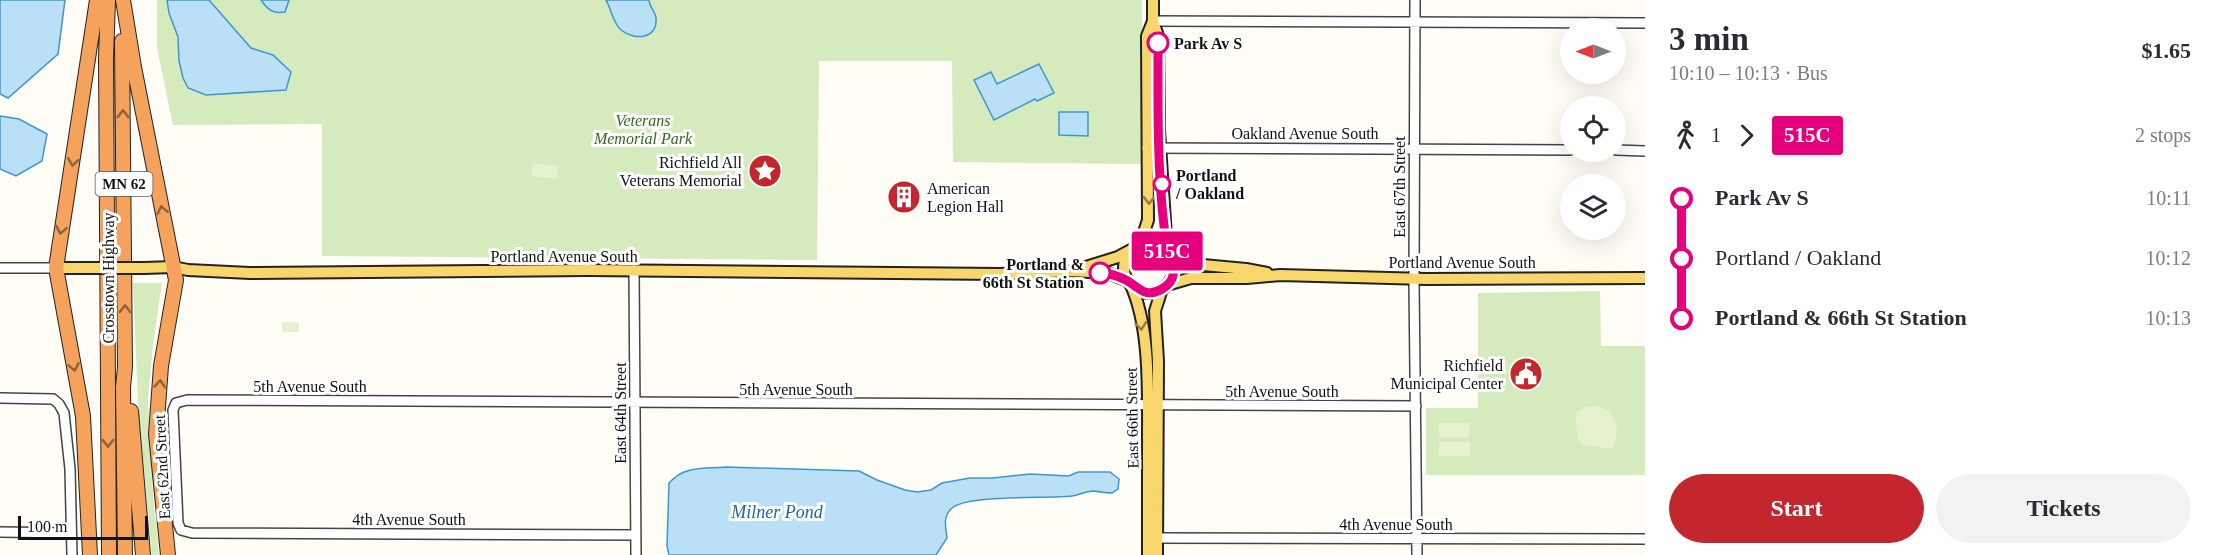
<!DOCTYPE html>
<html lang="en">
<head>
<meta charset="utf-8">
<style>
  :root { --surface:#fff; --page:#f2f2f3; --text:#2b2b33; --muted:#7c7c81; --accent:#c4262e }
  body { margin:0; font-family:Georgia,serif; background:var(--page); color:var(--text); height:100vh; display:flex; flex-direction:column; font-size:22px; white-space:nowrap }
  * { box-sizing:border-box; margin:0 }
  p { font-size:20px; color:var(--muted) }
  .icon { flex:none; width:33px; height:33px; fill:none; stroke:currentColor; stroke-width:2; stroke-linecap:round; stroke-linejoin:round }
  .map { position:relative; flex:1; overflow:hidden }
  .panel { display:flex; flex-direction:column; background:var(--surface); width:570px }
  .panel>* { flex:none }
  .badge { padding:0 12px; border-radius:4px; font-size:21px; line-height:39px }
  .needle { width:39px; rotate:270deg }
  .buttons { position:absolute; left:1560px; top:18px; display:grid; gap:12px }
  .buttons a { display:grid; place-items:center; width:66px; height:66px; border-radius:50%; background:var(--surface); box-shadow:0 6px 24px #0002; font-size:30px }
  .scale { position:absolute; left:18px; bottom:15px; width:130px; box-sizing:border-box; padding-left:6px; border:3px solid #111; border-top:0; font-size:16px; line-height:21px; white-space:nowrap; color:#111; -webkit-text-stroke:4px #fff; paint-order:stroke }
  .map>.badge { position:absolute; translate:-50% -50%; box-shadow:0 0 0 3px #fff }
  .legs { display:flex; align-items:center; gap:9px; height:66px; padding:0 24px; font-size:20px }
  .legs p { margin-inline-start:auto }
  .head { display:flex; align-items:center; justify-content:space-between; height:102px; padding:0 24px }
  h1 { font-size:33px; font-weight:700; line-height:45px }
  .primary-button { display:flex; gap:12px; margin-top:auto; padding:12px 24px }
  .primary-button a { flex:1; height:69px; border-radius:36px; background:var(--accent); color:#fff; font-size:24px; font-weight:700; line-height:69px; text-align:center }
  .primary-button a+a { background:var(--page); color:var(--text) }
  ul { padding:0 24px; list-style:none }
  li { display:flex; align-items:center; gap:21px; height:60px; font-size:22px }
  li i { display:grid; place-items:center; width:9px; height:100%; margin:0 8px; background:currentColor }
  li i::after { content:''; width:15px; height:15px; margin:-8px; border:4px solid; border-radius:50%; background:var(--surface) }
  li p { margin-inline-start:auto }
  li:first-child i { background:linear-gradient(#0000 50%,currentColor 0) }
  li:last-child i { background:linear-gradient(currentColor 50%,#0000 0) }
  main { display:flex; flex:1; min-height:0 }
  .map>svg:first-child { display:block }
  .green { fill:#d5ebbd }
  .pitch { fill:#e6f2cf }
  .water { fill:#b9e0f7; stroke:#3f96cf; stroke-width:1.5 }
  .lines { fill:none; stroke-linecap:round; stroke-linejoin:round }
  .minor-casing { stroke:#444; stroke-width:12 }
  .major-casing { stroke:#222; stroke-width:14 }
  .highway-casing { stroke:#222; stroke-width:16 }
  .minor { stroke:#fff; stroke-width:9 }
  .major { stroke:#f9d66b; stroke-width:10 }
  .highway { stroke:#f5a25d; stroke-width:14 }
  .major-bridge-casing { stroke:#222; stroke-width:14; stroke-linecap:butt }
  .major-bridge { stroke:#f9d66b; stroke-width:10 }
  .oneway { stroke:#8e613b }
  .oneway2 { stroke:#917d42 }
  .line-1-casing { stroke:#fff; stroke-width:14 }
  .line-1 { stroke:#e6007e; stroke-width:9 }
  .stop-1-dot { fill:#fff; stroke:#e6007e; stroke-width:3 }
  .labels { text-anchor:middle; dominant-baseline:central; stroke-width:6; stroke-linejoin:round; paint-order:stroke }
  .shield { fill:#fff; stroke:#585858; stroke-width:1.5 }
  .shield-label { font-size:15px; font-weight:bold; fill:#111 }
  .stop-label { font-size:16px; font-weight:bold; fill:#111; stroke:#fff; text-anchor:start }
  .park-label { font-size:16px; font-style:italic; fill:#2f6b1f; stroke:#fff }
  .street-label { font-size:16px; fill:#111; stroke:#fff }
  .poi-label { font-size:16px; fill:#111; stroke:#fff; text-anchor:end }
  .water-label { font-size:18px; font-style:italic; fill:#1768a6; stroke:#fff }
</style>
</head>
<body>
<main>
<div class="map">
<svg width="1645" height="555" viewBox="0 0 1645 555">
  <rect width="100%" height="100%" fill="#fffdf5"/>
  <path class="green" d="M157 0H1142V164L953 162 952 61H819L817 260 322 256V124L173 125 157 48Z
    M133 283H162L153 344 148 399 153 493 159 555H152L138 402Z
    M1600 291 1601 346H1645V475H1426V408H1478V293Z"/>
  <path class="pitch" d="M533 163 558 166 556 179 531 176Z
    M282 322H299V332H282Z
    M1585 407C1590 407 1596 406 1600 407 1619 413 1620 434 1612 449L1583 445 1577 437 1576 413Z
    M1439 423H1469V438L1439 437Z
    M1439 442H1470V456H1439Z"/>
  <path class="water" d="M0 0H65L58 54 8 98 0 94Z
    M167 0H209L251 48 273 55 291 72 286 90 206 95 188 88 183 78 179 61 178 37 169 13Z
    M261 0H289L285 12C273 14 268 10 261 0Z
    M606 0H649C649 6 655 11 656 18 658 39 635 41 621 30 612 22 612 10 606 0Z
    M1039 64 1054 93 1037 101 1035 99 994 120 974 80 991 72 997 84Z
    M1059 112H1088V136L1059 135Z
    M0 116 19 119 47 134 42 161 16 176 0 169Z
    M726 467 859 471 877 480 905 490 917 492 931 490 942 483 970 478H993L1030 474 1069 476 1078 472H1110L1119 479 1118 489 1112 493C1106 493 1100 492 1094 491 1086 491 1079 495 1072 496 1048 499 968 494 952 508 942 517 946 527 947 538L936 555H669L667 546 669 483C685 465 704 469 726 467Z"/>
  <g class="lines">
    <defs>
      <path id="minor" d="M1415 0 1414 282 1417 555
        M1153 21 1645 23
        M1147 148 1570 150
        M1616 150 1645 151
        M0 268H56
        M634 270 636 555
        M0 398 53 399 59 404 64 413 70 469 72 555
        M0 532 71 533
        M636 535 192 533 181 530 178 523 173 410 176 403 187 400 1416 406
        M1150 538 1645 539"/>
      <path id="major" d="M1153 0V21L1158 36 1159 130 1167 251
        M1124 268a25 25 0 1 1 50 0a25 25 0 1 1-50 0Z
        M1134 248 1144 232 1148 220 1147 36 1153 21
        M1170 255 1192 264 1246 269 1267 273
        M56 268H77
        M144 268 173 267 188 270 250 273 588 270 1000 274 1072 271 1108 273 1128 281
        M1076 270 1118 257 1131 250
        M1130 283C1150 326 1148 387 1148 434 1148 474 1148 515 1148 555
        M1167 285 1191 278H1247L1280 275 1426 279 1645 278
        M1157 555 1158 361 1155 311 1162 289"/>
      <path id="highway" d="M108 0 106 58 109 555
        M123 0 134 67 176 280 161 366 156 434 168 555
        M122 41 125 367 123 387 125 555
        M131 411 143 555
        M90 555 83 416 56 268 97 0"/>
    </defs>
    <use href="#minor" class="minor-casing"/>
    <use href="#major" class="major-casing"/>
    <use href="#highway" class="highway-casing"/>
    <use href="#minor" class="minor"/>
    <use href="#major" class="major"/>
    <use href="#highway" class="highway"/>
    <defs>
      <path id="major-bridge" d="M77 268H144"/>
    </defs>
    <use href="#major-bridge" class="major-bridge-casing"/>
    <use href="#major-bridge" class="major-bridge"/>
  </g>
  <defs><path id="oneway-chevron" d="M-2-3.5L2.5 0L-2 3.5" fill="none" stroke-width="1.6" stroke-linecap="round" stroke-linejoin="round" transform="scale(1.5)"/></defs>
  <g class="oneway">
    <use href="#oneway-chevron" transform="translate(123 114) rotate(-90)"/>
    <use href="#oneway-chevron" transform="translate(73 162) rotate(99)"/>
    <use href="#oneway-chevron" transform="translate(162 210) rotate(-101)"/>
    <use href="#oneway-chevron" transform="translate(61 230) rotate(101)"/>
    <use href="#oneway-chevron" transform="translate(125 309) rotate(-90)"/>
    <use href="#oneway-chevron" transform="translate(74 367) rotate(79)"/>
    <use href="#oneway-chevron" transform="translate(160 384) rotate(-86)"/>
    <use href="#oneway-chevron" transform="translate(108 443) rotate(90)"/>
  </g>
  <g class="oneway2">
    <use href="#oneway-chevron" transform="translate(1149 200) rotate(90)"/>
    <use href="#oneway-chevron" transform="translate(1141 326) rotate(83)"/>
  </g>
  <g class="lines">
    <defs>
      <path id="line-1" d="M1100 273C1109 273 1118 276 1126 280 1139 287 1145 299 1162 289 1182 277 1170 263 1167 249 1165 242 1165 233 1164 226 1157 166 1158 104 1158 43"/>
    </defs>
    <use href="#line-1" class="line-1-casing"/>
    <use href="#line-1" class="line-1"/>
  </g>
  <defs>
    <symbol id="sight-disc" viewBox="-11 -11 22 22"><circle r="9.5" fill="#c4262e" stroke="#fff"/><path d="M0-6L1.8-2.2L6-1.7L2.9 1.2L3.7 5.4L0 3.3L-3.7 5.4L-2.9 1.2L-6-1.7L-1.8-2.2Z" fill="#fff"/></symbol>
    <symbol id="building-disc" viewBox="-11 -11 22 22"><circle r="9.5" fill="#c4262e" stroke="#fff"/><path d="M-4-6H4V6H1V3H-1V6H-4ZM-2.5-4.3h1.7v1.8h-1.7ZM.8-4.3h1.7v1.8H.8ZM-2.5-1h1.7V.8h-1.7ZM.8-1h1.7V.8H.8Z" fill="#fff"/></symbol>
    <symbol id="civic-disc" viewBox="-11 -11 22 22"><circle r="9.5" fill="#c4262e" stroke="#fff"/><path d="M-.6-6.5H3V-4.5H.6V-3L4-1V1h2V6H-6V1h2V-1L-.6-3ZM-1.2 2.5V6h2.4V2.5Z" fill="#fff"/></symbol>
  </defs>
  <g fill-rule="evenodd">
    <use href="#sight-disc" x="746" y="152" width="38" height="38"/>
    <use href="#building-disc" x="885" y="178" width="38" height="38"/>
    <use href="#civic-disc" x="1507" y="355" width="38" height="38"/>
  </g>
  <g class="stop-1-dot">
    <circle cx="1158" cy="43" r="10"/>
    <circle cx="1162" cy="184" r="8"/>
    <circle cx="1100" cy="273" r="10"/>
  </g>
  <g class="labels">
    <rect class="shield" x="95.5" y="172" width="57" height="24" rx="4.5"/>
    <g class="shield-label">
      <text x="124" y="184">MN 62</text>
    </g>
    <g class="stop-label">
      <text x="1174" y="43">Park Av S</text>
      <text x="1176" y="175">Portland<tspan x="1176" dy="18">/ Oakland</tspan></text>
      <text x="1084" y="264" text-anchor="end">Portland &amp;<tspan x="1084" dy="18">66th St Station</tspan></text>
    </g>
    <g class="park-label">
      <text x="643" y="120">Veterans<tspan x="643" dy="18">Memorial Park</tspan></text>
    </g>
    <g class="street-label">
      <text x="1305" y="133">Oakland Avenue South</text>
      <text transform="translate(1399 187) rotate(-90)">East 67th Street</text>
      <text x="564" y="256">Portland Avenue South</text>
      <text x="1462" y="262">Portland Avenue South</text>
      <text transform="translate(108 278) rotate(-90)">Crosstown Highway</text>
      <text x="310" y="386">5th Avenue South</text>
      <text x="796" y="389">5th Avenue South</text>
      <text x="1282" y="391">5th Avenue South</text>
      <text transform="translate(620 413) rotate(-90)">East 64th Street</text>
      <text transform="translate(1132 418) rotate(-91)">East 66th Street</text>
      <text transform="translate(162 467) rotate(-93)">East 62nd Street</text>
      <text x="409" y="519">4th Avenue South</text>
      <text x="1396" y="524">4th Avenue South</text>
    </g>
    <g class="poi-label">
      <text x="742" y="162">Richfield All<tspan x="742" dy="18">Veterans Memorial</tspan></text>
      <text x="927" y="188" text-anchor="start">American<tspan x="927" dy="18">Legion Hall</tspan></text>
      <text x="1503" y="365">Richfield<tspan x="1503" dy="18">Municipal Center</tspan></text>
    </g>
    <g class="water-label">
      <text x="777" y="512">Milner Pond</text>
    </g>
  </g>
</svg>
<div class="buttons">
<a><svg class="needle" viewBox="-14 -14 28 28"><path d="M0-13l5 13h-10z" fill="#e53935"/><path d="M0 13l5-13h-10z" fill="#7c7c81"/></svg></a>
<a><svg class="icon" aria-label="locate" viewBox="0 0 24 24"><circle cx="12" cy="12" r="6"/><path d="M12 2v4M12 18v4M2 12h4M18 12h4"/></svg></a>
<a><svg class="icon" aria-label="layers" viewBox="0 0 24 24"><path d="M12 4l9 5-9 5-9-5zM3 14l9 5 9-5"/></svg></a>
</div>
<div class="scale">100 m</div>
<b class="badge" style="left:1167px;top:251px;background:#e6007e;color:#fff">515C</b>
</div>
<section class="panel">
<div class="head"><div><h1>3 min</h1><p>10:10 – 10:13 · Bus</p></div><b>$1.65</b></div>
<div class="legs"><svg class="icon" aria-label="walk" viewBox="0 0 24 24"><circle cx="13" cy="4" r="2"/><path d="M13 8l-2 6 4 7M11 14l-3 7M7 12l3-4h3l4 4"/></svg>1<svg class="icon" aria-label="forward" viewBox="0 0 24 24"><path d="M9 5l7 7-7 7"/></svg><b class="badge" style="background:#e6007e;color:#fff">515C</b><p>2 stops</p></div>
<ul>
<li><i style="color:#e6007e"></i><b>Park Av S</b><p>10:11</p></li>
<li><i style="color:#e6007e"></i><span>Portland / Oakland</span><p>10:12</p></li>
<li><i style="color:#e6007e"></i><b>Portland &amp; 66th St Station</b><p>10:13</p></li>
</ul>
<div class="primary-button"><a>Start</a><a>Tickets</a></div>
</section>
</main>
</body>
</html>
